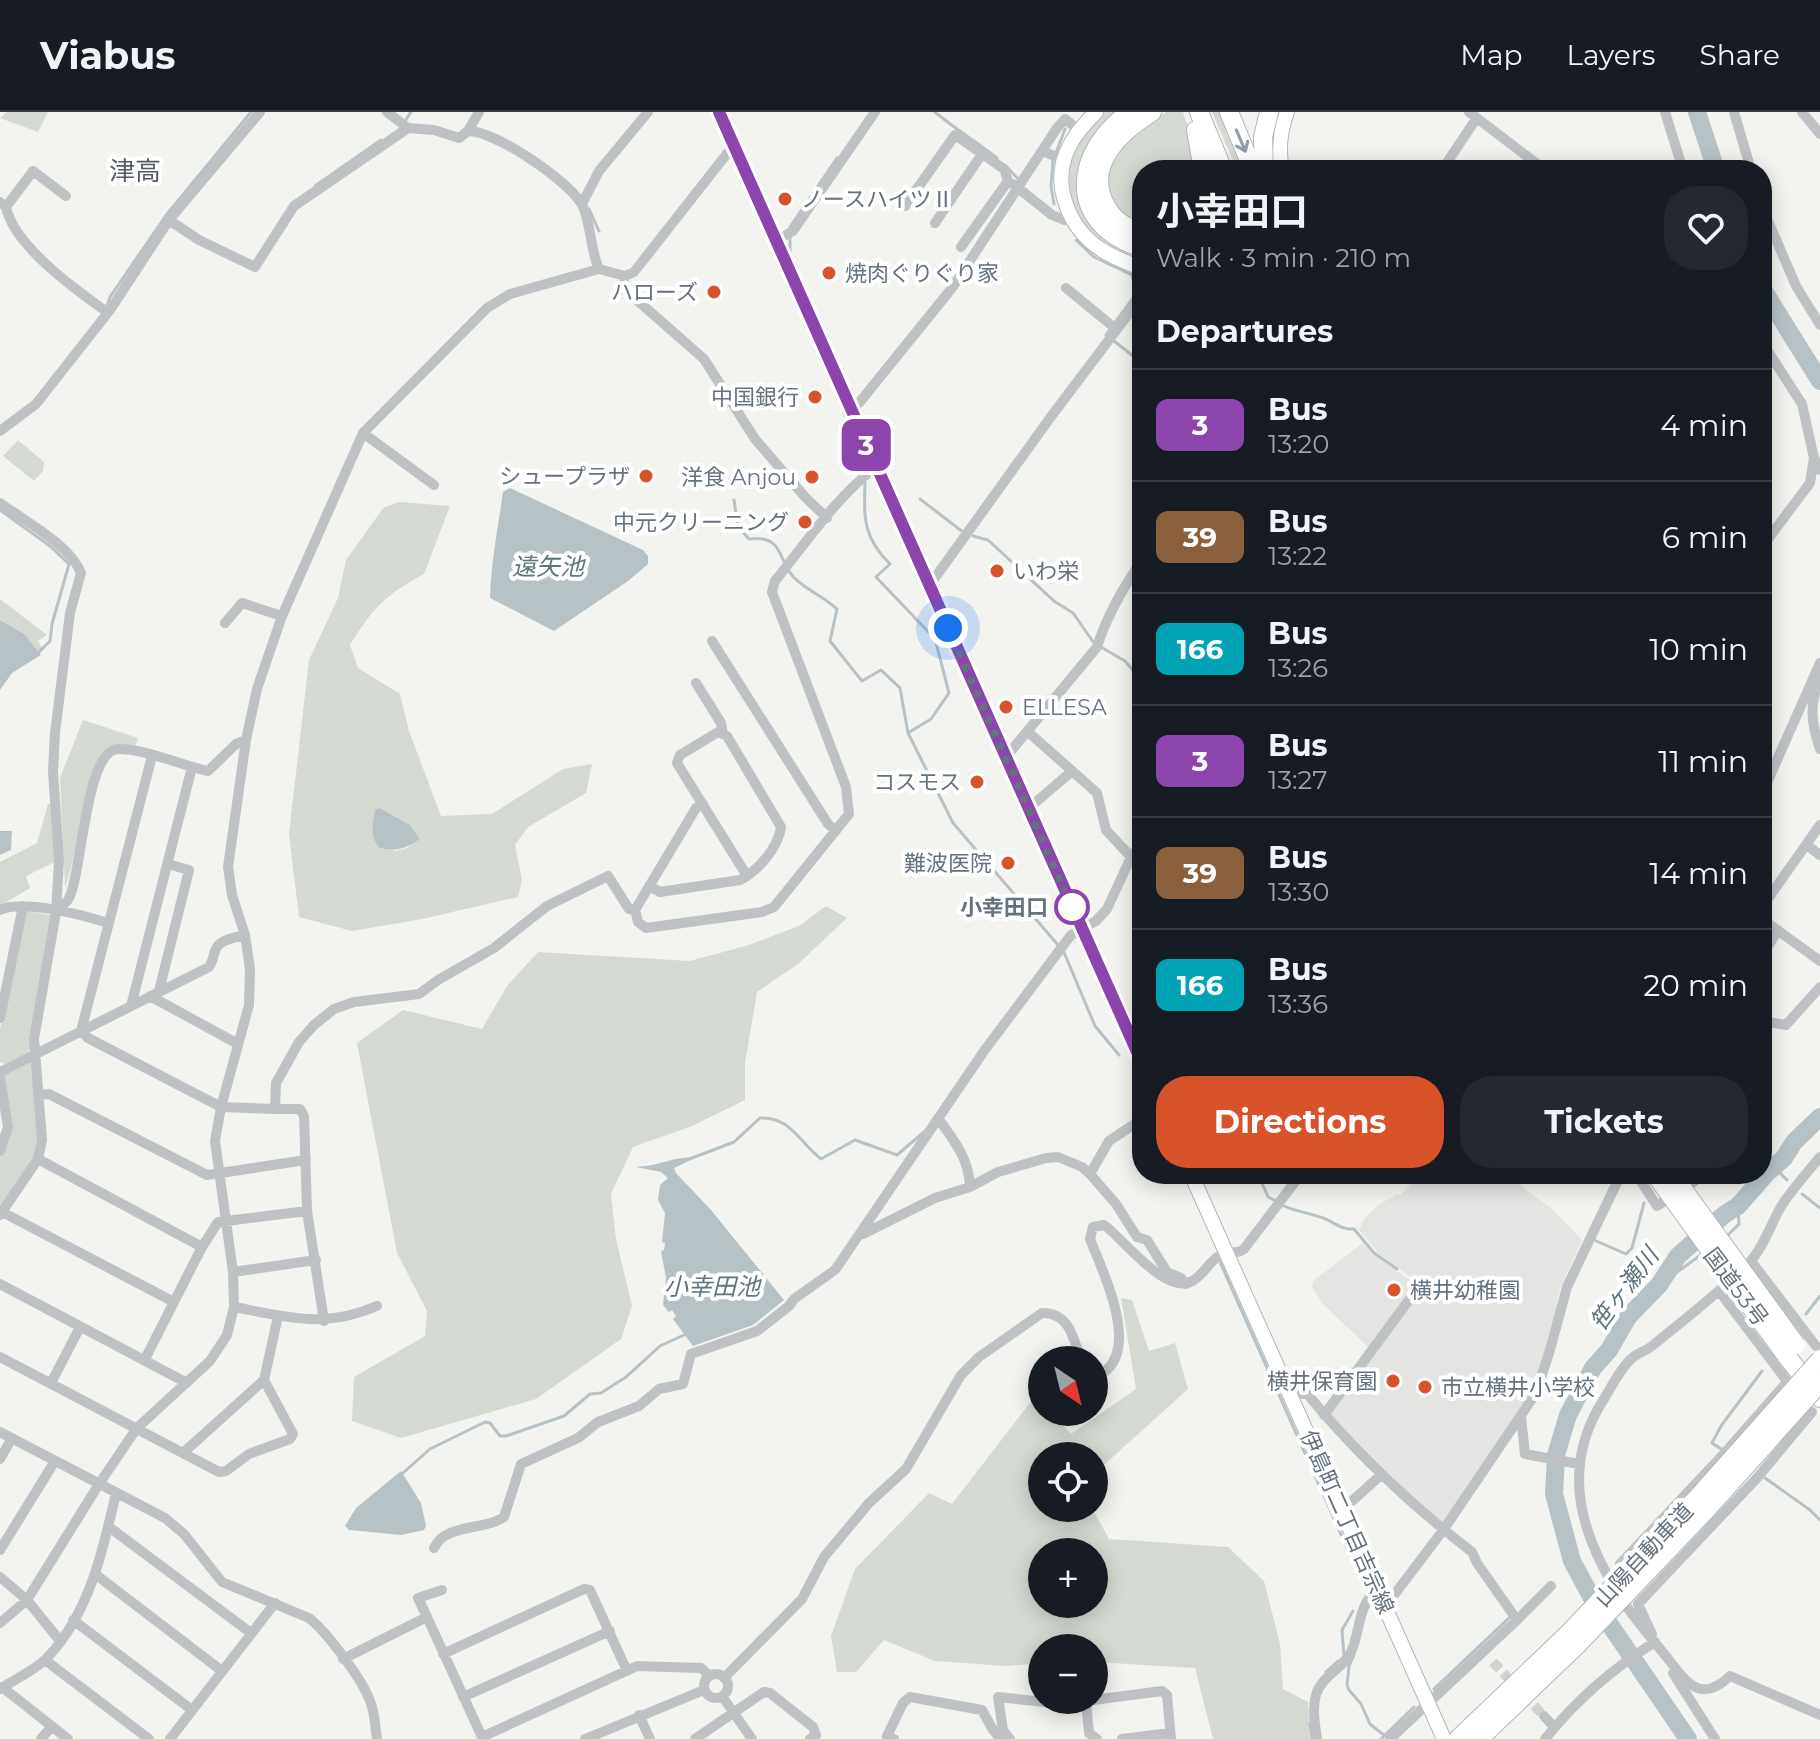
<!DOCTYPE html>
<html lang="en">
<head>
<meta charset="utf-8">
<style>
  :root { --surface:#171b24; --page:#242831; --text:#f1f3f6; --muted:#9ea1a6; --line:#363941; --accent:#d9532a }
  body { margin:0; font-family:Montserrat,"Noto Sans JP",sans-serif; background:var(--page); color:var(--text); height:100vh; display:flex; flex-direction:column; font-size:30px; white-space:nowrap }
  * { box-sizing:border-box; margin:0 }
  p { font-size:26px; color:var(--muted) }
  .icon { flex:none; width:44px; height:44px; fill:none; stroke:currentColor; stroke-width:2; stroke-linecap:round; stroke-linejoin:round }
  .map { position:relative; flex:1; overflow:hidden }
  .panel { position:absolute; left:1132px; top:48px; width:640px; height:1024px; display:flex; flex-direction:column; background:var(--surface); border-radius:32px; box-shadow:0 4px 20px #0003 }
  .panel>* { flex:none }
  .badge { padding:0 16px; border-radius:12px; font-size:28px; line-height:52px }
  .needle { width:52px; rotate:145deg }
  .controls { position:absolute; left:1028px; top:1234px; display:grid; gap:16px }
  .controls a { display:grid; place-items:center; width:80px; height:80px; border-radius:50%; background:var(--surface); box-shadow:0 4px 20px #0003; font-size:40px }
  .you { position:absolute; width:40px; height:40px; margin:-20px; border:6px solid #fff; border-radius:50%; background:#1a73e8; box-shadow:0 0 0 12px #1a73e833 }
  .map>.badge { position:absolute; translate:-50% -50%; box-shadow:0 0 0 4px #fff }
  h2 { padding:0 24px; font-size:30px; line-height:72px }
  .round { display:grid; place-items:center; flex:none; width:84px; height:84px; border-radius:32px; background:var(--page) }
  .headline { display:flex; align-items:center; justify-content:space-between; height:136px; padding:0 24px }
  h1 { font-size:38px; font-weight:700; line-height:60px }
  .primary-button { display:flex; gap:16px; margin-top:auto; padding:16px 24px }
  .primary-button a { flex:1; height:92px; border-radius:32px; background:var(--accent); color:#fff; font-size:32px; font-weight:700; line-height:92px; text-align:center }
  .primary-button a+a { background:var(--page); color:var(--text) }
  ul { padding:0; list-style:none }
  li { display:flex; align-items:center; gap:24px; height:112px; padding:0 24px; border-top:2px solid var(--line) }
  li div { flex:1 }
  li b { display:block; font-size:30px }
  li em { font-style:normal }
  li .badge { min-width:88px; font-weight:700; text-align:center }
  header { display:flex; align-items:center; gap:48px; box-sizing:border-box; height:112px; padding:0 40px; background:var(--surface); border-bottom:2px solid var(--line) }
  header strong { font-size:38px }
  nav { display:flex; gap:44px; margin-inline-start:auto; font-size:28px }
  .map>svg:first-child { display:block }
  .built { fill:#e4e5e3 }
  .green { fill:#d4dad1; fill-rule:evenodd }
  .water { fill:#b6c2c6 }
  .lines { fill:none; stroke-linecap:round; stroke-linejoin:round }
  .stream { stroke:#b6c2c6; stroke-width:3 }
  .river { stroke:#b6c2c6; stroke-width:18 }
  .street-tunnel { stroke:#cfd4d3; stroke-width:10; stroke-dasharray:10 5; stroke-linecap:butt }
  .secondary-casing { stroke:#b1b6b9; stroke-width:16 }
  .highway-casing { stroke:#b3b6b9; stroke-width:20 }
  .street { stroke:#bec2c5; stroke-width:10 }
  .secondary { stroke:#fff; stroke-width:14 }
  .highway { stroke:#fff; stroke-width:18 }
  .highway-bridge-casing { stroke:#b3b6b9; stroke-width:20; stroke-linecap:butt }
  .highway-bridge { stroke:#fff; stroke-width:18 }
  .oneway { stroke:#929da5 }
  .line-casing { stroke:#fff; stroke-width:18 }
  .line { stroke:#8e44ad; stroke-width:12 }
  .walk { stroke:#64737f; stroke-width:8; stroke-dasharray:0 14.4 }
  .poi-dot { fill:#d9532a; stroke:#fff; stroke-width:3 }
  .stop-dot { fill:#fff; stroke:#8e44ad; stroke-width:4 }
  .labels { text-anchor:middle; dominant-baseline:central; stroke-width:8; stroke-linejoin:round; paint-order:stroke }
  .poi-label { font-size:22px; fill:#64737f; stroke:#fff; text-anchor:end }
  .stop-label { font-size:22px; font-weight:bold; fill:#64737f; stroke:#fff; text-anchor:end }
  .street-label { font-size:22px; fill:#64737f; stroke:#fff }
  .water-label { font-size:24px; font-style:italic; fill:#5f757d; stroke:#fff }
  .quarter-label { font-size:26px; fill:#515c65; stroke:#fff }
</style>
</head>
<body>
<header>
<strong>Viabus</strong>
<nav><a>Map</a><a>Layers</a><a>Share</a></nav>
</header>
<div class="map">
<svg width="1820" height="1627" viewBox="0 0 1820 1627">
  <rect width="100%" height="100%" fill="#f3f4ef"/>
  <path class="built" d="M1419 1062H1512L1526 1078 1551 1096 1582 1128 1560 1177 1556 1193 1558 1199 1536 1273 1443 1412 1365 1345 1329 1304 1413 1190 1417 1188 1427 1177 1378 1141 1359 1118 1364 1107 1378 1093 1397 1082 1401 1083Z
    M1363 1131 1373 1142 1417 1173 1370 1237 1322 1191 1312 1175 1313 1169Z"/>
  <path class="green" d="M7 0H48L38 20 0 6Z
    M1102 0H1123L1091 35 1129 139 1127 145C1088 125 1054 87 1072 40 1078 26 1092 12 1102 0Z
    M1166 0H1183L1197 43V58H1142V112C1103 97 1095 59 1124 28 1136 17 1152 8 1166 0Z
    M1212 0H1223L1247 58H1237Z
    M18 328 44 350 43 359 34 369 3 344Z
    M399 390 450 394 424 462C385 483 373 496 350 533L358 556 400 582 409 619 441 704 492 702 563 657 592 652 586 681 528 715 515 733 522 768 518 785 422 807 352 819 299 805 289 722 309 548 338 486 346 448 384 395ZM380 696 410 713 420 727 407 736 395 739Z
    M0 487 47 523 38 529 42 536 36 540 24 522 0 508Z
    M83 608 138 626 134 638 114 634C83 648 79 744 65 775L60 666Z
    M48 692 54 694 55 750 26 764 30 776 0 794V750L37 731Z
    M826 794 847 806 798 852 757 880 745 951V988L692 1014 633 1035 611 1082 616 1127 632 1194 621 1227 536 1287 401 1326 352 1309 354 1265 425 1224 427 1199 397 1141 357 931 403 898 482 917 507 874 538 840 690 849 749 833 799 814Z
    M28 799 50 803 51 807 32 935 28 941 5 952 0 950V917L24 802Z
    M29 950 32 953 39 1026 35 1045 0 1097V1045L4 1040V967L5 962Z
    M1121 1186 1132 1188 1149 1239 1175 1231 1188 1277 1094 1362V1344H1042V1396H1092L1109 1427 1228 1435 1264 1469 1280 1532 1283 1577 1308 1590 1310 1627H1213L1195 1556 1094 1550V1536H1042V1551L1006 1554 935 1549 884 1528 856 1560H837L831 1524 855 1457 929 1381 952 1392 1036 1283 1042 1290V1300H1051L1071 1322 1136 1277ZM1042 1440H1094V1492H1042Z"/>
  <path class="water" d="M510 376 643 438 648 444V452L628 469 554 519 490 486C491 450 498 416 503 380Z
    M0 508 24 522 41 543 12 561 0 578Z
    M380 696 410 713 420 727C406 737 397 739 380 736 369 725 373 712 375 698Z
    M0 719H12L11 738 0 743Z
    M692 1045 693 1047 674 1056 676 1061 711 1098 784 1188 753 1213 693 1234 673 1207 676 1204 672 1198 669 1200 663 1193 666 1166 661 1139 664 1138 665 1131 662 1130 665 1101 658 1088 660 1073 668 1066 661 1060 636 1055C656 1054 672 1046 692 1045Z
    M401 1359 421 1391 426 1414 424 1418 401 1423 349 1418 345 1414 356 1396Z"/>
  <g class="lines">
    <path class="stream" d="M935 0C955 17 977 30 997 46
      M405 9 411 0
      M1056 41 1065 17
      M1053 48 1051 74 1054 92
      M1006 54 1020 69
      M315 74 381 28
      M589 97 599 119
      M790 115 837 46
      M1076 128 1094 145 1132 163 1136 182 1106 223
      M790 143V123
      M106 197 110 185 167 102 251 0
      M1114 229 1142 251
      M844 301 863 346V354
      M865 371C864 407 863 425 890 452L876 465 935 527 949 581 931 607 908 621
      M920 387 963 420
      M734 388 738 415 749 427C787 422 776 453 799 470 811 480 824 485 837 497L830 529 862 569 881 558 900 576 908 621 953 711 1058 833
      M0 398 50 434 69 452 52 512 50 529 36 543
      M973 424 988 428 1054 489 1073 501 1094 531 1125 549 1142 569
      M1063 838 1095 914 1119 943
      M692 1046 734 1030 760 1006C790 1004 801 1032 821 1047L855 1028 897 1043 924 1020
      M1774 1055 1787 1068
      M1258 1062 1268 1085 1276 1089
      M1802 1082 1820 1096
      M1284 1094C1297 1100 1310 1101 1323 1106 1334 1110 1341 1118 1354 1117L1374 1141 1397 1157
      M1727 1124 1739 1112 1738 1094
      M1594 1128 1626 1142 1632 1136 1644 1091
      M1220 1150 1364 1474
      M1659 1173 1705 1140
      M1806 1202 1820 1184
      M1723 1338 1712 1331 1721 1314 1762 1259
      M403 1361 430 1337 485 1310 490 1311 500 1324H506L564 1304 590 1282 601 1281 626 1265 660 1234 686 1222
      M1765 1366 1810 1398 1820 1408
      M1354 1543 1349 1554 1347 1573 1349 1578 1361 1592 1370 1612 1385 1624
      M1344 1544 1342 1518 1353 1499
      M1326 1560 1338 1549
      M1434 1577 1510 1505
      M1310 1611 1312 1627
      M1381 1627 1414 1595"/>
    <path class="river" d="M1697 0 1716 58
      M1762 176 1820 269
      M1688 1627 1593 1488 1572 1449 1554 1382 1556 1343 1568 1303 1593 1256 1609 1238 1628 1205 1659 1173 1678 1144 1725 1102 1738 1094 1766 1062 1784 1046 1794 1030 1820 1005"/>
    <path class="street-tunnel" d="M1493 1550 1544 1604"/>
    <defs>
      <path id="secondary" d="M719 0 1142 951
        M1096 0C1086 10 1075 22 1069 35 1050 72 1069 117 1102 138 1114 146 1129 151 1142 157
        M1282 58C1278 37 1280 20 1287 0
        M1191 1062 1444 1627"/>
      <path id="highway" d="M1130 0C1072 41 1066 112 1142 136
        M1199 0 1223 58
        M1229 0 1253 58
        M1196 18 1203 58
        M1264 58 1263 25 1269 0
        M1142 120C1124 116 1112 107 1104 90 1086 51 1121 19 1152 0
        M1785 1242 1820 1286
        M1458 1627 1570 1520
        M1479 1627 1577 1533"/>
    </defs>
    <use href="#secondary" class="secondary-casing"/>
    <use href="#highway" class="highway-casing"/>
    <path class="street" d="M387 0 408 16
      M1469 0 1545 58
      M1665 0 1683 58
      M1734 0 1751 58
      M1802 0 1820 22
      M468 19C495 19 566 67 581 91 591 108 590 138 599 157
      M1043 39 1065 49
      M1442 58 1476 7
      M1013 72 1052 103 1064 108 1071 104
      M0 90 6 95C14 134 76 178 107 200
      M582 92 599 59 648 0
      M905 94 955 23 1004 57 1008 69 961 135
      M6 95 33 59 66 84
      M1762 95 1796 174 1820 213
      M169 108 199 128 255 155 294 94 408 16 434 18 459 26 468 19 479 0
      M935 111 982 42
      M775 129 793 119 875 0
      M625 164 622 175 704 247 755 327 806 386 827 406
      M1066 176 1116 217
      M1762 230 1802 292 1814 346 1820 358
      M850 295 859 291 952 176 1057 16 1065 7 1080 19
      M0 319 36 292 110 198 169 108 260 0
      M363 321 434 373
      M0 391C25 409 70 433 81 461L70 501 55 621 53 659 59 748 56 800 34 927 42 1028 38 1047 0 1103
      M1762 435 1810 371 1814 346
      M929 474 1050 306 1142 184
      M225 511 242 491 282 504
      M712 529 828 712 836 719
      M1820 563C1810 593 1810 608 1820 637
      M696 571 721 611 723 622
      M1027 619 1097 681 1106 718 1131 745
      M1005 642 1011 639 1097 535C1107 503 1123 476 1142 448
      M152 644 81 919 88 926 221 995 275 997 276 971 299 930 314 913 334 897 354 890 419 882 438 868 494 836 547 794 608 764 629 797 635 798
      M1762 682 1820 551
      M703 692 696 696 635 798 638 810 646 816 762 800 774 795 849 702 846 675 772 480 775 469C805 432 838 383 876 355
      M1029 696 1071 660
      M1808 734 1820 743
      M649 774 660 780 740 768C758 759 778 736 781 715L727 624 718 620 680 643 677 651 747 764
      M1762 795 1820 713
      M0 798C23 787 83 803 108 811
      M56 800C60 796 67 791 69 786 82 763 85 638 118 637 147 637 180 653 208 659L236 632 246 628
      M1762 807 1820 849
      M1762 844 1778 818
      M159 879 189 758 168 752
      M150 884 238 932
      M131 894 192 655
      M0 906 23 794
      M1762 917 1769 910 1786 913 1820 875
      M0 960 209 855C214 848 213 841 217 835 222 827 237 825 245 823
      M0 966 8 1015 0 1039
      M39 983 49 982 207 1063 306 1048
      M275 997H300L304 1004 307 1099 324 1209
      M938 1006C954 1029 969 1046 970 1075
      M1820 1045C1807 1061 1793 1076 1782 1093 1771 1111 1764 1135 1749 1151 1719 1181 1685 1207 1652 1234 1646 1239 1637 1241 1631 1247 1620 1257 1612 1274 1604 1287 1557 1359 1583 1430 1627 1495 1640 1514 1655 1530 1669 1548 1688 1573 1702 1591 1730 1564L1820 1603
      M38 1047 202 1135
      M1090 1062 1109 1029 1142 1007
      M1636 1062 1657 1094 1695 1069 1690 1062
      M2 1100 174 1190
      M863 1122 935 1086 970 1075 998 1060 1046 1046 1058 1045 1082 1055 1090 1062 1116 1092 1137 1125 1147 1128 1167 1160 1181 1166 1186 1172
      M1751 1149 1816 1234
      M233 1160 316 1148
      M0 1172 187 1271
      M1719 1179 1790 1273
      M234 1195C288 1205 324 1217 377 1194
      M0 1245 219 1360 226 1359 249 1342 290 1327 293 1322 264 1268 278 1204
      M145 1247 202 1135 218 1110 307 1099
      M1094 1265C1146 1247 1103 1161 1090 1127L1093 1115 1104 1113C1124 1127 1167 1186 1194 1168 1204 1162 1210 1148 1221 1143 1230 1138 1237 1143 1244 1137L1301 1062
      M51 1271 80 1215
      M1291 1285 1302 1281 1308 1283C1357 1342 1411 1393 1472 1440L1477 1451 1517 1508 1390 1627
      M1324 1303 1409 1188 1421 1176
      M1521 1305 1525 1342 1579 1352
      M0 1320 165 1406 184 1422 222 1470 309 1506C327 1520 362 1567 370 1589 375 1600 375 1615 377 1627
      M183 1341 264 1268
      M0 1347 12 1326
      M1342 1398 1381 1363
      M109 1415 251 1521
      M434 1436C446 1411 484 1419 504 1405L521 1352 578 1326 598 1310 639 1294 659 1277 683 1272 691 1242 757 1219 789 1194 794 1187 835 1158 984 939 1071 823 1096 809 1107 797 1131 745 1142 731
      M0 1438 55 1349
      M95 1462 222 1559
      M0 1465 27 1488 60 1529
      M1626 1465 1620 1452 1722 1344 1787 1270
      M1385 1495 1444 1417 1536 1281 1550 1238 1567 1175 1621 1062
      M427 1505 418 1486 442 1478
      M73 1508 192 1598
      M1517 1508 1551 1474
      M0 1511 27 1488 99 1372 137 1316 210 1249 227 1223 234 1195 233 1160 215 1029 221 995 249 893 250 857 245 823 232 783 228 755 246 628 257 577 282 504 363 321 487 196 510 182 599 157 625 164 634 160 733 34
      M1652 1522 1638 1492 1757 1366 1812 1300
      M443 1542 584 1477 590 1478 627 1559
      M343 1547 427 1505 482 1625 637 1554 701 1556 710 1564
      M45 1548 149 1627
      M1673 1561 1715 1627
      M704 1574a12 12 0 1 1 24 0a12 12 0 1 1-24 0Z
      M724 1566 802 1487 824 1445 869 1391 906 1357 961 1263 979 1245 1042 1201C1070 1201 1073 1226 1081 1248
      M2 1575 68 1627
      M0 1577C15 1567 34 1559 47 1546 89 1502 103 1439 116 1381
      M722 1584 752 1627
      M463 1585 610 1519
      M1086 1590 1089 1621 1097 1627
      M639 1603 650 1627
      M1544 1604 1554 1615
      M41 1627 52 1614
      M170 1627 275 1491
      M585 1627 704 1578
      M695 1627 764 1580 770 1581 813 1615 816 1623 810 1627
      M894 1627 887 1624 903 1591 910 1585 982 1598 993 1618 1001 1627
      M1010 1627 1003 1618 998 1585 1063 1592 1162 1579 1167 1583 1171 1627
      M1122 1627 1170 1621
      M1317 1627C1315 1613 1312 1597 1316 1583 1321 1564 1343 1557 1351 1540 1361 1518 1357 1494 1377 1478
      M1545 1627C1577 1587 1612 1557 1655 1530"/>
    <use href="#secondary" class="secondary"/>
    <use href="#highway" class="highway"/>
    <defs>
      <path id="highway-bridge" d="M1655 1062 1785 1242
        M1672 1062 1796 1233
        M1570 1520 1697 1386 1820 1248
        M1577 1533 1708 1396 1820 1271"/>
    </defs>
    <use href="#highway-bridge" class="highway-bridge-casing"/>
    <use href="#highway-bridge" class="highway-bridge"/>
  </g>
  <defs><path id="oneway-shaft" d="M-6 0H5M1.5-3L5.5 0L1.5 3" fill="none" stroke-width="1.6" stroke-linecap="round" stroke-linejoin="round" transform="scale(2)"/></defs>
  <use class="oneway" href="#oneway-shaft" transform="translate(1241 29) rotate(67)"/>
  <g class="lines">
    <defs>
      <path id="line" d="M719 0 1142 951"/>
    </defs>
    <use href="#line" class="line-casing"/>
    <use href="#line" class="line"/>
    <path class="walk" d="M948 516 1072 795"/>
  </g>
  <g class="poi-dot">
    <circle cx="785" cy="87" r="8"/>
    <circle cx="829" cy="161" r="8"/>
    <circle cx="714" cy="180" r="8"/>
    <circle cx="815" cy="285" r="8"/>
    <circle cx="646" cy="364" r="8"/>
    <circle cx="812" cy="365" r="8"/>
    <circle cx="805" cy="410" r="8"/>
    <circle cx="997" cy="459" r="8"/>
    <circle cx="1006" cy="595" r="8"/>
    <circle cx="977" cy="670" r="8"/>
    <circle cx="1008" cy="751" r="8"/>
    <circle cx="1394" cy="1178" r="8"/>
    <circle cx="1393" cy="1269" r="8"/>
    <circle cx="1425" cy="1275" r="8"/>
  </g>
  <circle class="stop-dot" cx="1072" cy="795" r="16"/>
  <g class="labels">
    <g class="poi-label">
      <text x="801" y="87" text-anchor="start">ノースハイツⅡ</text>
      <text x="845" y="161" text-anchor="start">焼肉ぐりぐり家</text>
      <text x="698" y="180">ハローズ</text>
      <text x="799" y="285">中国銀行</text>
      <text x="630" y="364">シュープラザ</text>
      <text x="796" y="365">洋食 Anjou</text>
      <text x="789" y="410">中元クリーニング</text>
      <text x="1013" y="459" text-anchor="start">いわ栄</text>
      <text x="1022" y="595" text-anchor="start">ELLESA</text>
      <text x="961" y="670">コスモス</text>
      <text x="992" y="751">難波医院</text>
      <text x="1410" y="1178" text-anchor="start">横井幼稚園</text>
      <text x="1377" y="1269">横井保育園</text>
      <text x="1441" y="1275" text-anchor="start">市立横井小学校</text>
    </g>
    <g class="stop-label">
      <text x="1048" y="795">小幸田口</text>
    </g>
    <g class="street-label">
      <text transform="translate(1736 1175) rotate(53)">国道53号</text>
      <text transform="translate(1347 1410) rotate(66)">伊島町二丁目吉宗線</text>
      <text transform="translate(1644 1443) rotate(-47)">山陽自動車道</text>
    </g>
    <g class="water-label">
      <text x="548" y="454">遠矢池</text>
      <text x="712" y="1174">小幸田池</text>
      <text transform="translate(1624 1177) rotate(-53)">笹ヶ瀬川</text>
    </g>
    <g class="quarter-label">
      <text x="135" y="59">津高</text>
    </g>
  </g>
</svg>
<div class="controls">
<a><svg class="needle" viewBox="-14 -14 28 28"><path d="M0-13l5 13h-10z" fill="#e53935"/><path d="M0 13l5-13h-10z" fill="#9ea1a6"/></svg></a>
<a><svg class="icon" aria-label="locate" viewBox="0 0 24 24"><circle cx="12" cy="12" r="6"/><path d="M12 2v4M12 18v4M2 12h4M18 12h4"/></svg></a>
<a>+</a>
<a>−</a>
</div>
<div class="you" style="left:948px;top:516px"></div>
<b class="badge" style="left:866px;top:333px;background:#8e44ad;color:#fff">3</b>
<section class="panel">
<div class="headline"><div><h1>小幸田口</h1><p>Walk · 3 min · 210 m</p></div><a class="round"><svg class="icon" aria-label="heart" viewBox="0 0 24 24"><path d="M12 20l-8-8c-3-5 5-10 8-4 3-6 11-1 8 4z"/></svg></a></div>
<h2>Departures</h2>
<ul>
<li><span class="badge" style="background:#8e44ad;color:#fff">3</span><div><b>Bus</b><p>13:20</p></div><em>4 min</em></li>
<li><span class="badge" style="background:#8b5e3c;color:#fff">39</span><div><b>Bus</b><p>13:22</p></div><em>6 min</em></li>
<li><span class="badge" style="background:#00a3b4;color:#fff">166</span><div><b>Bus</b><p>13:26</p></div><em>10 min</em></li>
<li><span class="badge" style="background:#8e44ad;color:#fff">3</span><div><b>Bus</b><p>13:27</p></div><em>11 min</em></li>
<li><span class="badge" style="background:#8b5e3c;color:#fff">39</span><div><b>Bus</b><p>13:30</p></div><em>14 min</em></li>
<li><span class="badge" style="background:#00a3b4;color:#fff">166</span><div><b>Bus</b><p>13:36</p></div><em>20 min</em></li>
</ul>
<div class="primary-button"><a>Directions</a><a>Tickets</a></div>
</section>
</div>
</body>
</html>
